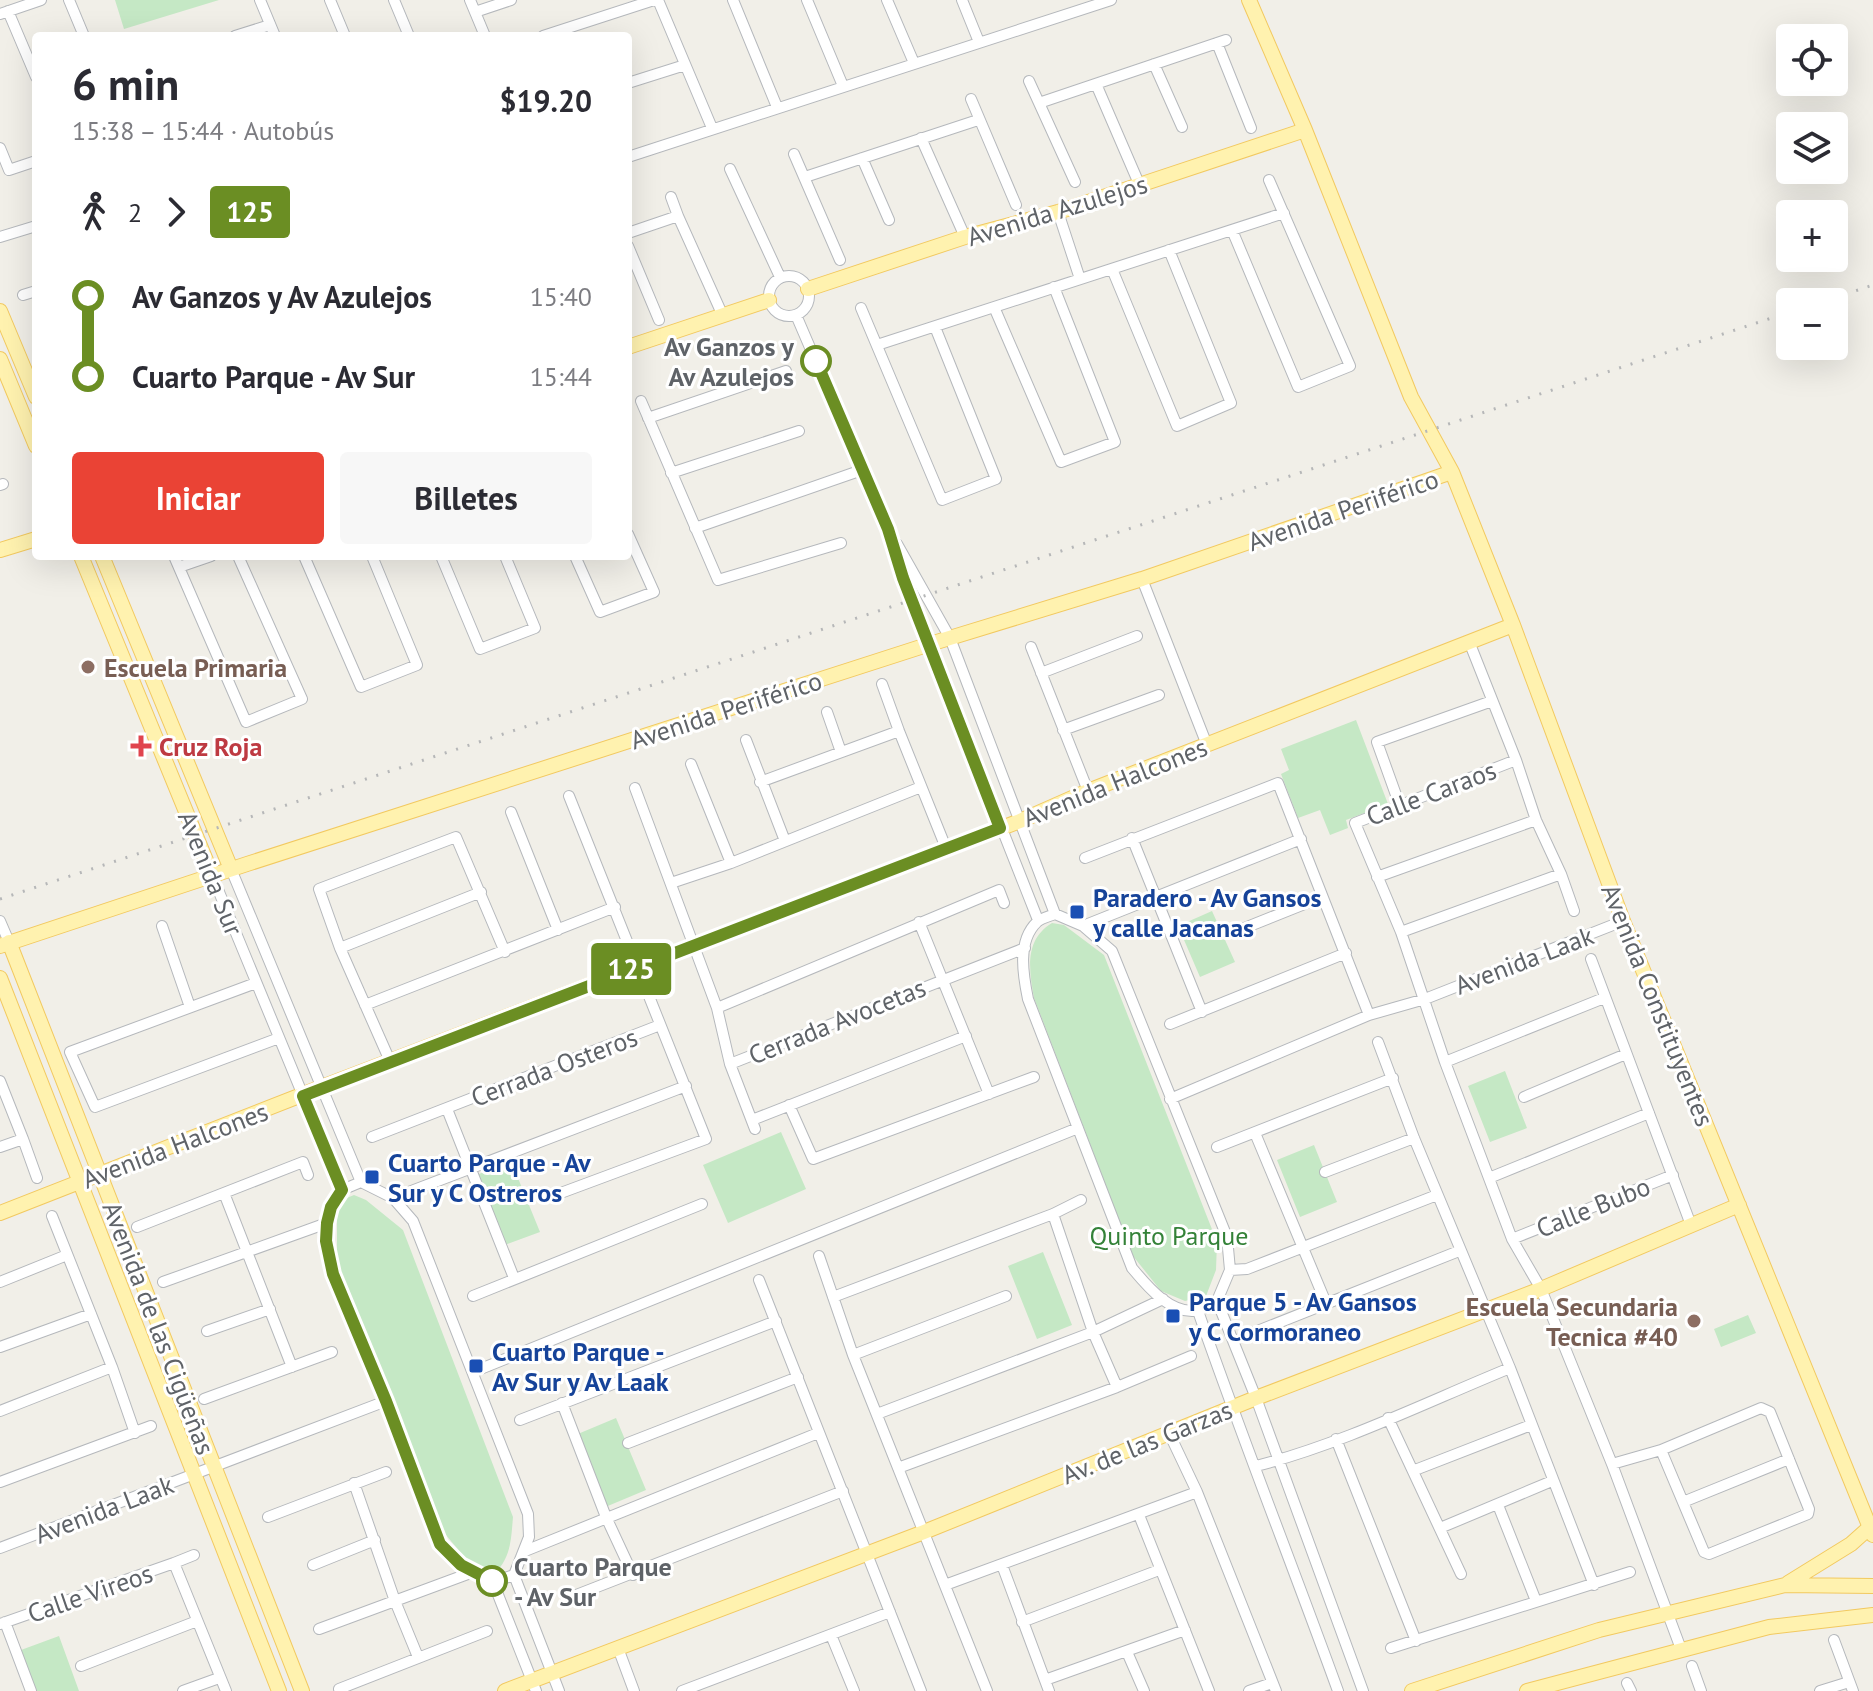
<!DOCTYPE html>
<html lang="es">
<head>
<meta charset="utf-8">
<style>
  :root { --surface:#fff; --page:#f7f7f7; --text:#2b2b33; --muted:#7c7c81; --accent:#ea4335 }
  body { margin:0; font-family:"PT Sans",sans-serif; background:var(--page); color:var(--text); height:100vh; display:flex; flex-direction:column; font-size:30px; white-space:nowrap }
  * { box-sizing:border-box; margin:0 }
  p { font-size:26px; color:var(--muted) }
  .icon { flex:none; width:44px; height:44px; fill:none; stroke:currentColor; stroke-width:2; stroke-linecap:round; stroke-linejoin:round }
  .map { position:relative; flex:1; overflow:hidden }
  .sheet { position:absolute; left:32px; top:32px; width:600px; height:528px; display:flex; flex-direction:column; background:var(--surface); border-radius:8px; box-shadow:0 8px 32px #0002 }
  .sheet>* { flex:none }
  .badge { padding:0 16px; border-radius:6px; font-size:28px; line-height:52px }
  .controls { position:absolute; left:1776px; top:24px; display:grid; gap:16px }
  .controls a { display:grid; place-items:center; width:72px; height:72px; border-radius:8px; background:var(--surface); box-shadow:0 8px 32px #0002; font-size:40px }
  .map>.badge { position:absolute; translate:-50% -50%; box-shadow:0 0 0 4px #fff }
  .legs { display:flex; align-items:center; gap:12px; height:88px; padding:0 40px; font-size:26px }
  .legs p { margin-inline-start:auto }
  .head { display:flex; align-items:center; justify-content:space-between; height:136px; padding:0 40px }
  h1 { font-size:44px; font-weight:800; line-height:60px }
  .cta { display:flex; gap:16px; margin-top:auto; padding:16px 40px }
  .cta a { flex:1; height:92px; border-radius:8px; background:var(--accent); color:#fff; font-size:32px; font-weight:800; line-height:92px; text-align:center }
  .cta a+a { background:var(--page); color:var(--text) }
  ul { padding:0 40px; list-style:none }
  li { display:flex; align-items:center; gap:28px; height:80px; font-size:30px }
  li i { display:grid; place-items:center; width:12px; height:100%; margin:0 10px; background:currentColor }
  li i::after { content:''; width:20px; height:20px; margin:-10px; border:6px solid; border-radius:50%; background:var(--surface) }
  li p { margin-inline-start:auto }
  li:first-child i { background:linear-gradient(#0000 50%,currentColor 0) }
  li:last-child i { background:linear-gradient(currentColor 50%,#0000 0) }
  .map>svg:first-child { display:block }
  .green { fill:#c5e8c5 }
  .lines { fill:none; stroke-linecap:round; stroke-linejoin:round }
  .minor-casing { stroke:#b5b8bc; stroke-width:12 }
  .major-casing { stroke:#f2c960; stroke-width:16 }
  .minor { stroke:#fff; stroke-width:10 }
  .major { stroke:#fff2af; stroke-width:14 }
  .rail { stroke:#b6b7b8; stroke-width:3; stroke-dasharray:2 10; stroke-linecap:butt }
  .line-1-casing { stroke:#fff; stroke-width:18 }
  .line-1 { stroke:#6b8e23; stroke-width:12 }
  .stop-1-dot { fill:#fff; stroke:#6b8e23; stroke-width:4 }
  .education-dot { fill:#8d6e63; stroke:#fff; stroke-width:3 }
  .health-dot { fill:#e0444e; stroke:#fff; stroke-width:3 }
  .transit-dot { fill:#1a4fb4; stroke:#fff; stroke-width:3 }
  .labels { text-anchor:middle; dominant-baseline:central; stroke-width:6; stroke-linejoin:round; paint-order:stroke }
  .street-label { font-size:26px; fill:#5f6368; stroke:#fff }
  .stop-label { font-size:26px; font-weight:bold; fill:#5f6368; stroke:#fff; text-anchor:end }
  .education-label { font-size:26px; font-weight:bold; fill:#785e54; stroke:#fff; text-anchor:start }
  .health-label { font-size:26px; font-weight:bold; fill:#be3a42; stroke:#fff; text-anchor:start }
  .transit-label { font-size:26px; font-weight:bold; fill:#164399; stroke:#fff; text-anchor:start }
  .park-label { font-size:26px; fill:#348238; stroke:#fff }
</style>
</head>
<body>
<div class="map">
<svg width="1873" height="1691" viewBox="0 0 1873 1691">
  <rect width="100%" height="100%" fill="#f1efe8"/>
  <path class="green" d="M115 0H219L124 29Z
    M1356 720 1388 804 1346 820 1348 828 1330 835 1320 810 1298 818 1281 774 1289 770 1281 749Z
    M1212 911 1235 962 1200 977 1178 926Z
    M1052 923 1064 925 1104 955 1217 1242 1216 1270 1206 1296 1185 1301 1161 1291 1133 1256 1034 998C1029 970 1024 940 1052 923Z
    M1505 1071 1527 1128 1490 1142 1468 1086Z
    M781 1132 806 1189 728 1223 703 1165Z
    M1314 1145 1337 1202 1300 1217 1277 1160Z
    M511 1161 540 1232 502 1246 474 1176Z
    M354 1195 366 1200 403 1230 513 1517C511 1540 511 1558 494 1574L470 1564 441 1529 337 1273V1210L342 1200Z
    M1043 1252 1072 1325 1037 1339 1008 1266Z
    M1748 1315 1756 1333 1721 1347 1714 1329Z
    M616 1418 646 1490 603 1508 573 1436Z
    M59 1636 79 1691H36L21 1650Z"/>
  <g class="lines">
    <defs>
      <path id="minor" d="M69 0 84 36
        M260 0 275 36
        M330 0 345 36
        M394 0 409 36
        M470 0 485 36
        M658 0 712 128
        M733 0 777 107
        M807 0 843 86
        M887 0 914 63
        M962 0 979 42
        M8 11 36 77
        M475 12 511 0
        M0 14 41 0
        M235 36 270 25
        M543 36 654 0
        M1217 43 1251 128
        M1154 64 1182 127
        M1029 81 1075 182
        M628 83 685 65
        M1096 84 1140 186
        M971 99 1016 205
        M1039 103 1226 40
        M921 138 965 237
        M0 148 9 170 36 161
        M794 154 840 260
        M628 157 1111 0
        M862 158 889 220
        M730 169 780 277
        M805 177 978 120
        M671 197 678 216
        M1058 212 1080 279
        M1232 230 1298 387 1350 366 1269 180
        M628 233 678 216 723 316
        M0 237 36 226
        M628 246 659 320
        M1112 269 1177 426 1231 403 1169 250
        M769 296a20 20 0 1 1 40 0a20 20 0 1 1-40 0Z
        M23 295 36 291
        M994 307 1061 462 1115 442 1054 287
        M861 308 942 500 996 479 935 327
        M796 315 888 529 903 578 1038 920
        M877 345 1284 213
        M641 401 718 580 841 543
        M648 418 786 371
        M671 473 799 431
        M0 485 3 484
        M695 528 862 470
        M897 544 950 638 1055 914
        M174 556 246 722 302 699 238 556
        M304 556 361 687 417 665 372 556
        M441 556 480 649 535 628 505 556
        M575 556 600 612 654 592 628 534
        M179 567 211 556
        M1142 579 1207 745
        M1470 644 1516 760 1536 820 1561 874 1574 911
        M1031 647 1088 791
        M1041 673 1137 636
        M882 684 899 731 946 848
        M827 712 841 752
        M1063 730 1159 695
        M746 740 785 841
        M1516 760 1355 823 1401 932 1445 1062 1512 1239 1541 1289 1612 1464 1681 1649
        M691 764 731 863
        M760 782 899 731
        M635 788 717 1008 730 1064 755 1129
        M1400 806 1377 742 1492 701
        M511 812 558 930
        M1132 838 1202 1012
        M1085 858 1278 783 1369 1015
        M231 869 361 1182 393 1198 413 1221 528 1514 529 1537 514 1575 493 1582
        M212 875 342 1190
        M1377 877 1536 820
        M671 883 731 863 921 787
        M1055 914 1083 926 1112 951 1227 1237 1230 1270 1217 1301C1212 1304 1205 1309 1200 1310 1172 1317 1147 1286 1132 1268L1028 999C1023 975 1017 941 1037 922 1041 918 1050 916 1055 914Z
        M0 921 9 942
        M919 922 989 1094
        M162 926 190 1007
        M1083 926 1301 839
        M1401 932 1561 874
        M1232 933 1322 897
        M340 948 481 892
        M1591 959 1691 1225
        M256 983 70 1052 95 1107 279 1038
        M365 1005 615 907
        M717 1008 999 890 1004 903
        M1170 1024 1346 953
        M1378 1042 1414 1138 1510 1368 1594 1585
        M390 1061 340 948 319 889 456 837 505 952
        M1445 1062 1604 998
        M730 1064 1025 948
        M0 1081 23 1139 0 1147
        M1524 1097 1626 1054
        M1170 1099 1369 1015 1425 999 1623 921
        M789 1105 813 1159 1034 1077
        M447 1109 514 1278
        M752 1120 966 1036
        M1255 1133 1326 1303
        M372 1137 660 1025
        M23 1139 37 1178
        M1217 1147 1393 1078
        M1325 1172 1414 1138
        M1489 1178 1649 1113
        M361 1182 342 1190 331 1207 326 1241 333 1274 386 1401 440 1544 461 1565 493 1582 536 1691
        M224 1193 292 1367
        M550 1197 706 1139 569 796
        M393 1198 686 1086
        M1053 1214 1093 1332 1117 1387
        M52 1216 112 1367 135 1433
        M137 1227 303 1162 308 1175
        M1512 1239 1673 1175
        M819 1256 853 1355 987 1691
        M1230 1270 1247 1269 1437 1195
        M759 1280 921 1691
        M0 1282 67 1255
        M163 1282 327 1223
        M473 1296 702 1204
        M833 1297 1053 1214 1081 1200
        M1217 1301 1256 1398 1363 1691
        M1198 1311C1242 1438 1292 1564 1338 1691
        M207 1331 270 1309
        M1255 1332 1459 1251
        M0 1347 91 1314
        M853 1355 1006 1296
        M473 1372 1078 1128
        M204 1399 332 1352
        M562 1403 606 1517 633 1575
        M1761 1408 1770 1412 1809 1509 1808 1514 1709 1554 1704 1552 1661 1450Z
        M0 1411 112 1367
        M877 1414 1093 1332 1163 1299
        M1388 1418 1461 1574
        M520 1420 776 1321
        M1169 1433 1197 1492 1276 1691
        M1336 1439 1416 1641
        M628 1443 798 1377
        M1612 1464 1661 1450
        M1256 1466C1340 1445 1429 1401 1510 1368
        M898 1468 1117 1387 1191 1356
        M1415 1470 1531 1425
        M0 1482 151 1426
        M354 1483 395 1601 418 1657
        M1683 1502 1789 1459
        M1498 1505 1536 1601
        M1139 1515 1209 1691
        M268 1517 386 1472
        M1440 1528 1552 1481
        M0 1548 386 1401
        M525 1551 818 1433
        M174 1563 194 1555
        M313 1565 375 1540
        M1002 1565 1049 1691
        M514 1575 559 1691
        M945 1585 1197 1492
        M566 1599 843 1491
        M5 1622 31 1691
        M1022 1622 1159 1570
        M0 1624 174 1563 226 1691
        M319 1629 473 1572
        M831 1635 854 1691
        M1834 1640 1853 1691
        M618 1648 634 1691
        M1391 1648 1630 1572
        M1127 1652 1144 1691
        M81 1666 197 1621
        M1692 1666 1701 1691
        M1045 1680 1185 1630
        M1627 1683 1631 1691
        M339 1689 487 1631
        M183 1691 219 1678
        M682 1691 890 1612
        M1249 1691 1272 1683
        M1820 1691 1849 1682"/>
      <path id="major" d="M1249 0 1305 130 1411 397 1452 472 1513 625 1623 921 1873 1535
        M808 289 965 237 1058 212 1305 130
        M0 311 36 397
        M628 347 769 300
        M0 359 36 446
        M0 550 36 539
        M81 556 212 875
        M102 556 231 869
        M9 942 302 1691
        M0 946 247 864 930 644 1142 579 1452 472
        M0 978 279 1691
        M0 1213 322 1087 1020 821 1088 791 1513 625
        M1788 1583 1851 1544 1870 1527
        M505 1691 924 1532 1256 1398 1541 1289 1739 1205
        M1412 1691 1599 1630 1785 1585 1873 1586
        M1527 1691 1769 1627 1873 1615"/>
    </defs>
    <use href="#minor" class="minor-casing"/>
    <use href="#major" class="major-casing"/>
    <use href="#minor" class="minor"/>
    <use href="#major" class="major"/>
    <path class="rail" d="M1822 302 1873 285
      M0 899 1790 312"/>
  </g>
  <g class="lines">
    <defs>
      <path id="line-1" d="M492 1581 461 1565 440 1544 386 1401 333 1274 326 1241 327 1223 331 1207 342 1190 303 1096 1000 828 903 578 888 529 816 361"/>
    </defs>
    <use href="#line-1" class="line-1-casing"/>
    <use href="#line-1" class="line-1"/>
  </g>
  <g class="stop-1-dot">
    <circle cx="816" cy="361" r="14"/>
    <circle cx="492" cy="1581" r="14"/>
  </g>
  <g class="education-dot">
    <circle cx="88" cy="667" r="8"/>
    <circle cx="1694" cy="1321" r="8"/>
  </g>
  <path class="health-dot" d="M137 734h8v8h8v8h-8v8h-8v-8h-8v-8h8z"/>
  <g class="transit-dot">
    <rect x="1069" y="904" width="16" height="16" rx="4"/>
    <rect x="364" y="1169" width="16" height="16" rx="4"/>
    <rect x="1165" y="1308" width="16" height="16" rx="4"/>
    <rect x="468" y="1358" width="16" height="16" rx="4"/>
  </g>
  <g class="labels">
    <g class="street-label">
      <text transform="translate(1057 210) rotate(-17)">Avenida Azulejos</text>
      <text transform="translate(1343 510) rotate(-19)">Avenida Periférico</text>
      <text transform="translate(726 710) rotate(-18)">Avenida Periférico</text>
      <text transform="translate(1115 782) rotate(-22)">Avenida Halcones</text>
      <text transform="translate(1431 793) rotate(-21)">Calle Caraos</text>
      <text transform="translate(211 873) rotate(68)">Avenida Sur</text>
      <text transform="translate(1524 960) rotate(-21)">Avenida Laak</text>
      <text transform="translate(1658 1005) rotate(68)">Avenida Constituyentes</text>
      <text transform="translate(837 1021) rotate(-22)">Cerrada Avocetas</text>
      <text transform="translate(554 1067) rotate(-21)">Cerrada Osteros</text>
      <text transform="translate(175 1145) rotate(-21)">Avenida Halcones</text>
      <text transform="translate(1593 1207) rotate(-22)">Calle Bubo</text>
      <text transform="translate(159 1328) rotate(69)">Avenida de las Cigüeñas</text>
      <text transform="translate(1147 1442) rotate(-22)">Av. de las Garzas</text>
      <text transform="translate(104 1509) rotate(-21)">Avenida Laak</text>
      <text transform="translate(90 1593) rotate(-19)">Calle Vireos</text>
    </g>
    <g class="stop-label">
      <text x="794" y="346">Av Ganzos y<tspan x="794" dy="30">Av Azulejos</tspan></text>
      <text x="514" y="1566" text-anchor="start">Cuarto Parque<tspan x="514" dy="30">- Av Sur</tspan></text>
    </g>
    <g class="education-label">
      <text x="104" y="667">Escuela Primaria</text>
      <text x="1678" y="1306" text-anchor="end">Escuela Secundaria<tspan x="1678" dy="30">Tecnica #40</tspan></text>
    </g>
    <g class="health-label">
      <text x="159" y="746">Cruz Roja</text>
    </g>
    <g class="transit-label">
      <text x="1093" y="897">Paradero - Av Gansos<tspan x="1093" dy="30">y calle Jacanas</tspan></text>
      <text x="388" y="1162">Cuarto Parque - Av<tspan x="388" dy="30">Sur y C Ostreros</tspan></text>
      <text x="1189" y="1301">Parque 5 - Av Gansos<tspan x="1189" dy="30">y C Cormoraneo</tspan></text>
      <text x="492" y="1351">Cuarto Parque -<tspan x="492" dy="30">Av Sur y Av Laak</tspan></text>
    </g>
    <g class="park-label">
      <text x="1169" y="1235">Quinto Parque</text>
    </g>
  </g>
</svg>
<div class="controls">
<a><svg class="icon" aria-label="locate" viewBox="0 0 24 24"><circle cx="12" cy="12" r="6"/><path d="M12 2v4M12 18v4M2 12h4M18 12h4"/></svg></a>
<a><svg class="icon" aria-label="layers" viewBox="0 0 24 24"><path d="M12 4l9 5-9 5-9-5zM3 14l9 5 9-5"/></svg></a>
<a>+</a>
<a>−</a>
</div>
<b class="badge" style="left:631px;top:969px;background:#6b8e23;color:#fff">125</b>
<section class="sheet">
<div class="head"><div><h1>6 min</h1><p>15:38 – 15:44 · Autobús</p></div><b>$19.20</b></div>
<div class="legs"><svg class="icon" aria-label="walk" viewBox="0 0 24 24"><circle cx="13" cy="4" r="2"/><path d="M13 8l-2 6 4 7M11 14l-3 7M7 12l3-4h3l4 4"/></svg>2<svg class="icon" aria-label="forward" viewBox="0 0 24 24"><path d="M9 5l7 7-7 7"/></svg><b class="badge" style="background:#6b8e23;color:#fff">125</b></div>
<ul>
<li><i style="color:#6b8e23"></i><b>Av Ganzos y Av Azulejos</b><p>15:40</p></li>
<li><i style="color:#6b8e23"></i><b>Cuarto Parque - Av Sur</b><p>15:44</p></li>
</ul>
<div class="cta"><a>Iniciar</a><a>Billetes</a></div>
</section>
</div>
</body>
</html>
